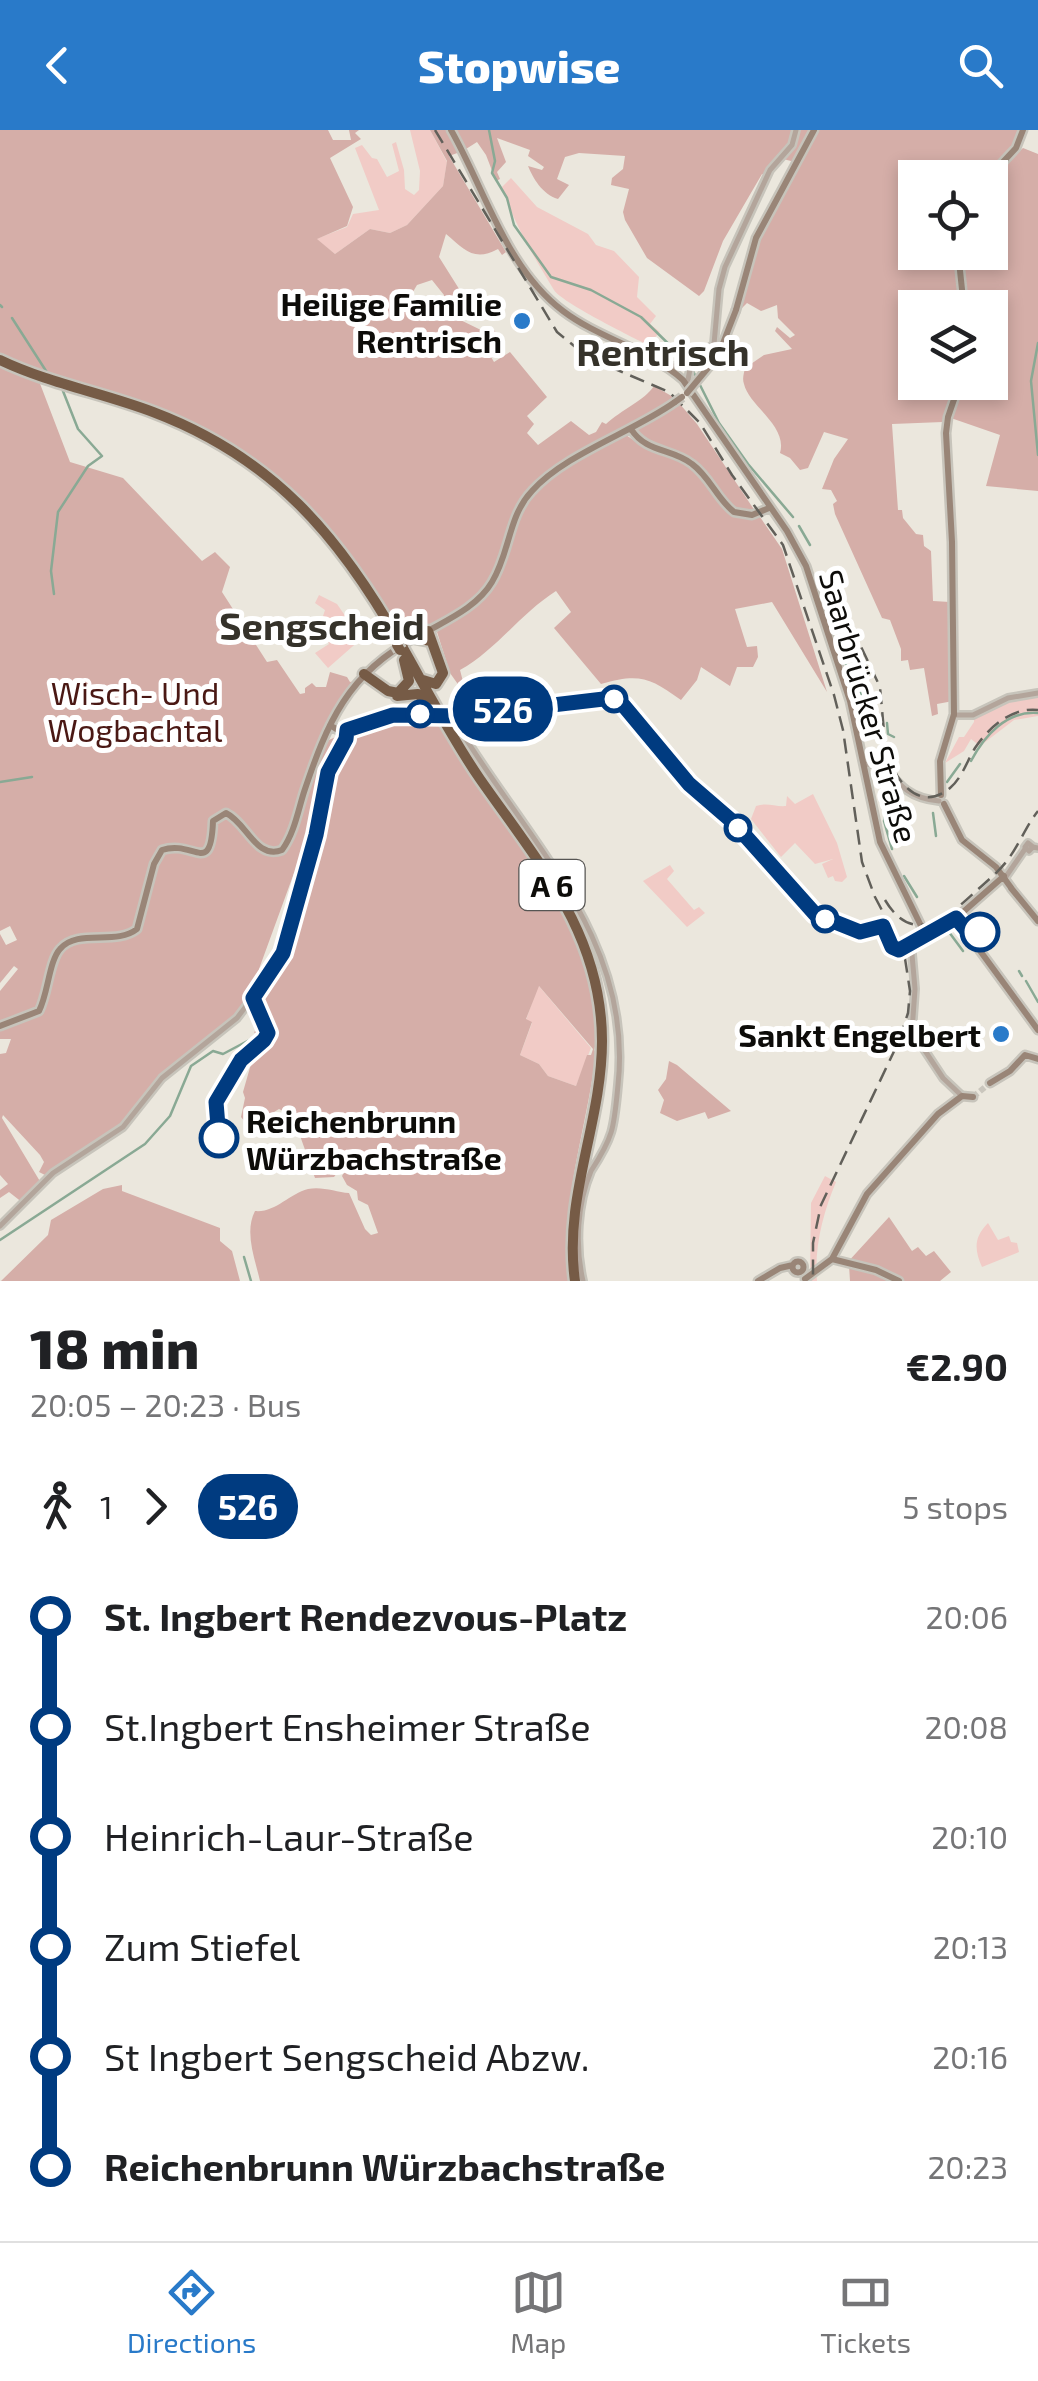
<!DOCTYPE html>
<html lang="en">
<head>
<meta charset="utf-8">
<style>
  :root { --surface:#fff; --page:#f6f6f6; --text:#202124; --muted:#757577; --line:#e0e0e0; --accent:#297ac9 }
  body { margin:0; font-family:"Exo 2",sans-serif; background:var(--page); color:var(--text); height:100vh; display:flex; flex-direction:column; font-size:38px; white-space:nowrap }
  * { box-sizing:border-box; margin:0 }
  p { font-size:32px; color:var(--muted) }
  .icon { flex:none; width:55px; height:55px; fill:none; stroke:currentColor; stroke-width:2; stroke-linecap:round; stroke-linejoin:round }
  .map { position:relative; height:1151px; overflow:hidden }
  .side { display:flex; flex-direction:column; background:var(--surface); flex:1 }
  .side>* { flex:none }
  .badge { padding:0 20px; border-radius:32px; font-size:35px; line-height:65px }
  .controls { position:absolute; left:898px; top:30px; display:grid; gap:20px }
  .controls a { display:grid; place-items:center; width:110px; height:110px; border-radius:0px; background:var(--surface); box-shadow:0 5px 15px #0003; font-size:50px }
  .map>.badge { position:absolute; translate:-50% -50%; box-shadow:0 0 0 5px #fff }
  .legs { display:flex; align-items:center; gap:15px; height:110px; padding:0 30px; font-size:32px }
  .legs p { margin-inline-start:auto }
  .head { display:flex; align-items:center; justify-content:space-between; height:170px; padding:0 30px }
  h1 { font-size:55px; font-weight:800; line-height:75px }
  ul { padding:0 30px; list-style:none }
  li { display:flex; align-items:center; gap:35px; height:110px; font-size:38px }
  li i { display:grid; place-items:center; width:15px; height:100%; margin:0 12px; background:currentColor }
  li i::after { content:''; width:25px; height:25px; margin:-12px; border:8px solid; border-radius:50%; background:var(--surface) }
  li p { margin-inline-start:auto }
  li:first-child i { background:linear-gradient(#0000 50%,currentColor 0) }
  li:last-child i { background:linear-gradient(currentColor 50%,#0000 0) }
  header { display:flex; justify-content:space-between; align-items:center; height:130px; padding:0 30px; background:var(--accent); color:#fff; font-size:45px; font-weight:800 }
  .tab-bar { display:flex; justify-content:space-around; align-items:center; height:140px; border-top:2px solid var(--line); background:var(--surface); font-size:28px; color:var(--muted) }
  .tab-bar a { display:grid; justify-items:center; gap:5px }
  .tab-bar .current { color:var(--accent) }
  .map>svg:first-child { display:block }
  .green { fill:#f1cbc6 }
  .forest { fill:#d5aea8; fill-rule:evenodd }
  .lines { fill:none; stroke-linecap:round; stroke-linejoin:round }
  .stream { stroke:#89a994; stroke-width:2.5 }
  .secondary-tunnel { stroke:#cac6bd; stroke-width:6; stroke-dasharray:6 3; stroke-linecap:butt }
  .tertiary-casing { stroke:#c7c4bb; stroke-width:10 }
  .secondary-casing { stroke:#c7c4bb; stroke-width:11 }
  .motorway-casing { stroke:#c7c4bb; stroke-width:15 }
  .tertiary { stroke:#b3a59b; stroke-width:5 }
  .secondary { stroke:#998577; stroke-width:6 }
  .motorway { stroke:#765b46; stroke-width:10 }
  .rail { stroke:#62605a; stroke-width:2.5; stroke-dasharray:15 8; stroke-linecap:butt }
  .secondary-bridge-casing { stroke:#c7c4bb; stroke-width:11; stroke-linecap:butt }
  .motorway-bridge-casing { stroke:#c7c4bb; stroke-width:15; stroke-linecap:butt }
  .secondary-bridge { stroke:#998577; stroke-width:6 }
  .motorway-bridge { stroke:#765b46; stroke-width:10 }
  .line-1-casing { stroke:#fff; stroke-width:22 }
  .line-1 { stroke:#003b80; stroke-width:15 }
  .poi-dot { fill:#297ac9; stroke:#fff; stroke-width:4 }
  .stop-1-dot { fill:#fff; stroke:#003b80; stroke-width:5 }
  .labels { text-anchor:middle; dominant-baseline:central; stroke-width:10; stroke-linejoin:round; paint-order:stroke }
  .shield { fill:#fff; stroke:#565553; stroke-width:2.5 }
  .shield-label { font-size:30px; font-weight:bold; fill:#0d0c09 }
  .poi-label { font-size:32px; font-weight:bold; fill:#0d0c09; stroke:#fff; text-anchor:end }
  .park-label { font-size:32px; fill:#4a1814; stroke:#fff }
  .street-label { font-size:32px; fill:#0d0c09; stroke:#fff }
  .stop-label { font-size:32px; font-weight:bold; fill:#0d0c09; stroke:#fff; text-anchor:start }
  .quarter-label { font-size:38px; font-weight:bold; fill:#35322a; stroke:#fff }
</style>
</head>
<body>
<header><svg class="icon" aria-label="back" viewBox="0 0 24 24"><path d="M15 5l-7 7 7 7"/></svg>Stopwise<svg class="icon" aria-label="search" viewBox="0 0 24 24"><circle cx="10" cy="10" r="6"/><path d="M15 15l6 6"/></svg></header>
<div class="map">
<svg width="1038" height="1151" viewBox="0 0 1038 1151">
  <rect width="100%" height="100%" fill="#ebe7dd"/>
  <path class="green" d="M410 0H430L447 32 443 56 407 95 390 103 370 99 335 124 316 109 347 97 353 84 379 80 355 18 362 15 372 28 377 29 387 47 399 41 392 14 396 12 404 40 405 59 414 65 419 60 420 41Z
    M511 48 537 77 588 104 596 115 614 121 639 147 637 167 656 186 650 194 660 202 648 215C632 207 561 172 554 160 535 129 514 94 502 57Z
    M319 465 337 474 361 509 328 538 315 523 329 514 327 509 332 505 327 497 329 493 323 486 325 480 315 473Z
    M1038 565V586L1014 590 980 616 971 609 964 621 945 633 959 607H964L974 592V586L1014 568Z
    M813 664 837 713 847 747 842 752 835 751 833 746 828 748 822 734 833 729 815 734 795 713 781 727 751 689 756 676C767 672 775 677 786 676L787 666 795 674Z
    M670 735 674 741 667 749 694 780 699 777 705 783 687 797 643 751Z
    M538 855 591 918 576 956 548 946 539 934 520 925 532 893 526 890Z
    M825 1046 836 1052C823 1083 814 1117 817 1151H810L811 1073Z
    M988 1093 998 1110 1009 1106 1011 1112 1017 1113 1019 1122 982 1137C974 1119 974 1107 988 1093Z"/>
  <path class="forest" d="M0 0H328L333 10H351L349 0H359L355 3 361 9 330 28 353 77 347 96 317 109 335 124 370 99 390 103 407 95 443 56 447 31 430 0H448L460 22 449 26 506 122 502 125 498 119C474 132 465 120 446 104L439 127 461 162 454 172 445 179 444 165 432 150 417 155 407 172 420 178 442 181 485 202 493 198 500 210 487 220 494 232 510 222 547 267 527 286 534 294 527 303 538 315 571 291 589 305 596 302 602 292 606 294C621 280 645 270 654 256L675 268C627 304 570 324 527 366 518 374 515 389 511 401 494 446 473 487 421 496L413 489 409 494 391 493 368 454 327 398 221 310 0 225Z
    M455 0H812L795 32 779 28 767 45 762 44 723 111 704 161 699 166 647 128 625 90 623 82 629 59 611 55 612 48 623 39 625 26 579 23 565 27 557 49 569 55 558 69C542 64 533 48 528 36L542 40 544 37 528 26 530 20 497 8 506 32 497 42 500 49 496 51 486 25 477 12 466 19Z
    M815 0H1022L1020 9 986 47 915 48V122L957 123 963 177 915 178V252L959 253 943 292 892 294 898 380H902L903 388 916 404 923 405 924 416 931 421 933 471 950 472 953 571 937 574 938 584 932 586 924 538 910 540 908 530 901 531V519L890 490 882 488 835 384 833 374 837 371 831 360 822 359 834 329 848 309 824 302 808 338 800 340 790 328 780 323C788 296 749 276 744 254 742 249 744 243 745 238L764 225 792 219 775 201 777 197 790 208 795 205 778 188 777 175 761 181 747 173 738 182 754 118Z
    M1023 18 1038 24V361L986 356 1000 305 948 287 963 253 990 252V178L966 177 960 123 990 122V48Z
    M0 236 39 251 70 332 123 348 202 431 215 422 230 437 222 462 267 532 277 530 300 564 305 563V558L312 553 316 557H326L330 542 347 547 350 552 356 551 328 594 288 706 292 707 322 621 329 610 342 604 344 607 330 631 323 654 309 728 294 743 259 839 271 845 284 823 311 729 325 668 329 665 336 643 334 642 325 665 334 634 351 602 395 587H435C489 681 585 763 594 876 595 889 598 910 594 920L596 923C587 1000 559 1072 570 1151H260C255 1129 244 1102 255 1081 275 1083 289 1064 308 1059 322 1056 336 1062 349 1063L365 1099 371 1105 378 1103 368 1075 358 1070 357 1061 347 1055 342 1046 348 1035 340 1039 334 1047 315 1048 298 1000 274 988H284L287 983 279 979 249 997 241 987 245 968 243 962 251 934 244 928 261 911 254 902 265 895 253 872 234 894 172 940 146 966 123 997 47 1046 39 1042 44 1032 40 1025 3 985 2 988 41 1053 23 1073 9 1062 0 1068V1060L8 1054 0 1045V924L6 923 11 909H0V861L18 839 14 836 0 853V804L6 815 17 810 10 796 0 801ZM539 856 593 919 591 925H587L576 956 548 946 539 934 520 925 532 892 526 889Z
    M679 273 697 294 755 381C727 387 719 356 703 339 688 324 671 325 654 316 647 313 641 306 635 301Z
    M626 305 648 320 679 329 694 338 735 384 760 387 782 419 827 562 772 472 735 479 747 517 757 516 758 527 753 537H737L730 556 701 537 697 550 681 570C650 547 638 543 601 554L554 498 571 482 556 461C520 484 496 520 460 540L467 567 450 543 437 502C457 485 480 477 494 453 511 424 511 388 535 362 557 337 596 322 626 305Z
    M669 931 677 935 731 981 708 989 705 982 677 991 660 983 664 970 658 960 666 949Z
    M122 1055V1061L220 1098V1111L232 1121 240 1151H1L48 1105 51 1090 103 1059Z
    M889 1087 912 1121 918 1117 926 1126 934 1121 951 1142 940 1151H850L849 1135 846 1134Z"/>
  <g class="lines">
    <path class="stream" d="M489 0 495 31 492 43 507 68 514 95 551 147 591 160 641 187 685 230
      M0 175 2 177
      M12 188 48 244
      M1038 213 1031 251 1038 325
      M692 239 719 293 748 334 793 387
      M799 396 810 415
      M54 464 51 441 58 382 88 336 102 326 78 299 61 256
      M841 525 869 579
      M887 593 888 604 894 607
      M971 631C984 606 1007 580 1038 583
      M0 652 32 647
      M947 652 960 634
      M933 683 936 706
      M892 719 884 691 893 650
      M904 746 917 767
      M989 787V786
      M946 798 963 821
      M1019 841 1022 846
      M1026 851 1038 872
      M0 1110 145 1014 170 986 191 936 213 921 223 924 255 907
      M244 1127 251 1151"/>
    <path class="secondary-tunnel" d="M973 967 990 953"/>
    <defs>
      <path id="tertiary" d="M665 237 691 234 714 214 719 159 725 137 770 40 792 15 796 0
        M687 255 691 234
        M954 585H973L1008 568 1038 563
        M456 593C525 709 634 808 618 955 614 997 614 1006 591 1041
        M864 634 883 635C901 657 910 668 939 671
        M1033 717 1028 713 1025 717 1029 721 1033 717 1038 718
        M1005 748 1025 719
        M911 813 915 859 912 901 943 948 962 966
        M0 1096 53 1043 123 997 162 948 237 888 269 846 283 823 313 716 328 642 346 609 347 600
        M583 1151C575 1116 577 1074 591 1041"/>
      <path id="secondary" d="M451 0C485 60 506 138 563 181 600 209 648 219 683 250L787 401 806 436 850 571 880 712 925 804
        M988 48 1016 18 1023 0
        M958 122 964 178
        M736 180 756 108 814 0
        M631 299C646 323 672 318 692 334 710 347 717 369 734 382L752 385 769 378
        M426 502C449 489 478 476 492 452 510 423 508 386 532 361 565 324 633 302 675 272
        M457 585 462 589 458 593 454 590Z
        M460 585 614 569 624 576 689 654 733 692 815 784 860 802 883 796 894 819H902L928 801 954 790 1004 746
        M954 585 952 412 946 303 948 287 960 252
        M330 595 341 602 387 586 432 585
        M941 665 940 631 954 584
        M944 674 962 710 996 737 1012 759
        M1011 758 1038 791
        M956 788 1038 900
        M0 896 39 881C48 864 49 831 60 819 78 798 116 816 137 799L154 734 162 720C194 709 211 748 213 691L226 683C247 693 256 730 282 720 294 704 298 681 304 662 327 593 348 543 415 508
        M990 953 1010 941 1025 925 1038 929
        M832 1129 876 1140 899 1151
        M792.5 1137a5.5 5.5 0 1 1 11 0a5.5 5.5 0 1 1-11 0Z
        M805 1149 832 1129 867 1064 938 984 962 966 973 967
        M758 1151 780 1138 793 1135"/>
      <path id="motorway" d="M0 230C48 253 103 263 153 282 272 327 339 405 400 513
        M415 508 431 511
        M403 518C428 562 451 607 480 649 538 732 602 804 602 911 602 993 563 1068 575 1151
        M364 544 388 561 398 563 409 551 404 530
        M423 550 436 554 443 543 428 501
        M397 566 418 564 431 576"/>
    </defs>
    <use href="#tertiary" class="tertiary-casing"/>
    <use href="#secondary" class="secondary-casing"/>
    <use href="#motorway" class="motorway-casing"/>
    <use href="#tertiary" class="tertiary"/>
    <use href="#secondary" class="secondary"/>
    <use href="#motorway" class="motorway"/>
    <path class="rail" d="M435 0 557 202 589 228 669 262 700 293 732 345 783 415 834 565 843 600 862 732 875 767 904 822 910 861 908 883 898 913 821 1075 813 1113V1151
      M832 455 880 557 885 613
      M886 618C892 647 918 685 950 658 962 648 967 631 975 618 989 597 1012 577 1038 580
      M885 770C913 817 947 788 975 762 987 751 1000 741 1009 728 1020 713 1026 696 1038 681"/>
    <defs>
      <path id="secondary-bridge" d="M687 263 718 226 736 180
        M675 272 682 267
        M432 585H446"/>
      <path id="motorway-bridge" d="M397 515 400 520"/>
    </defs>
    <use href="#secondary-bridge" class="secondary-bridge-casing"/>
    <use href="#motorway-bridge" class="motorway-bridge-casing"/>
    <use href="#secondary-bridge" class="secondary-bridge"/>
    <use href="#motorway-bridge" class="motorway-bridge"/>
  </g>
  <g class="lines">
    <defs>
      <path id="line-1" d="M219 1008 216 972 241 930 264 910 268 903 253 868 283 823 316 705 328 642 346 609 347 600 393 585 460 586 612 568 624 576 689 654 733 692 815 784 860 802 883 796 892 817 899 820 956 788 972 807 980 802"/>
    </defs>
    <use href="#line-1" class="line-1-casing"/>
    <use href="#line-1" class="line-1"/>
  </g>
  <g class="poi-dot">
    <circle cx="522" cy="191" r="10"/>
    <circle cx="1001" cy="904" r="10"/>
  </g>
  <g class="stop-1-dot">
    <circle cx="614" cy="569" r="12"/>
    <circle cx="420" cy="584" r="12"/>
    <circle cx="738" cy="698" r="12"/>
    <circle cx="825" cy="789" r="12"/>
    <circle cx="980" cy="802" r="18"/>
    <circle cx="219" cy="1008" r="18"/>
  </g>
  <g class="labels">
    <rect class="shield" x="519.5" y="730" width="65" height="50" rx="8"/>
    <g class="shield-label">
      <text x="552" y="755">A 6</text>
    </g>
    <g class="poi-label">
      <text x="502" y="173">Heilige Familie<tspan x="502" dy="37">Rentrisch</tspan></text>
      <text x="981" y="904">Sankt Engelbert</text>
    </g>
    <g class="park-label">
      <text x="135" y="562">Wisch- Und<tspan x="135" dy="37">Wogbachtal</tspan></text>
    </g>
    <g class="street-label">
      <text transform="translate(870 576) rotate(74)">Saarbrücker Straße</text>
    </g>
    <g class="stop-label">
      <text x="246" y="990">Reichenbrunn<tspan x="246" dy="37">Würzbachstraße</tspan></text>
    </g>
    <g class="quarter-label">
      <text x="663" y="221">Rentrisch</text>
      <text x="322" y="495">Sengscheid</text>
    </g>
  </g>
</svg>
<div class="controls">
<a><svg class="icon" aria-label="locate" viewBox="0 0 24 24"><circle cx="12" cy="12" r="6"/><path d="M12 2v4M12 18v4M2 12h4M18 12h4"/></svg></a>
<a><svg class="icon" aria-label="layers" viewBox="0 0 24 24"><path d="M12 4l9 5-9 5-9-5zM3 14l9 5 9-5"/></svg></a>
</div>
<b class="badge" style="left:503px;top:579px;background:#003b80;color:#fff">526</b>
</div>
<section class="side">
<div class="head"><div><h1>18 min</h1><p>20:05 – 20:23 · Bus</p></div><b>€2.90</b></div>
<div class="legs"><svg class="icon" aria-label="walk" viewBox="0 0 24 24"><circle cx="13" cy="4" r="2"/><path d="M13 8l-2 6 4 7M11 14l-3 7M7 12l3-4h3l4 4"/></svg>1<svg class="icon" aria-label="forward" viewBox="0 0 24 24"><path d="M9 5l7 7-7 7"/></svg><b class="badge" style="background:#003b80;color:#fff">526</b><p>5 stops</p></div>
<ul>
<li><i style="color:#003b80"></i><b>St. Ingbert Rendezvous-Platz</b><p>20:06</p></li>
<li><i style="color:#003b80"></i><span>St.Ingbert Ensheimer Straße</span><p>20:08</p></li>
<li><i style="color:#003b80"></i><span>Heinrich-Laur-Straße</span><p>20:10</p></li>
<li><i style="color:#003b80"></i><span>Zum Stiefel</span><p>20:13</p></li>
<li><i style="color:#003b80"></i><span>St Ingbert Sengscheid Abzw.</span><p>20:16</p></li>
<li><i style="color:#003b80"></i><b>Reichenbrunn Würzbachstraße</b><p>20:23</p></li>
</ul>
</section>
<nav class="tab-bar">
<a class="current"><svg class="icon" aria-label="directions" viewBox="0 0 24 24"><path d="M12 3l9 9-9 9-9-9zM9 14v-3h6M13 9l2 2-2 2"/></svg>Directions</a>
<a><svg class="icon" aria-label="map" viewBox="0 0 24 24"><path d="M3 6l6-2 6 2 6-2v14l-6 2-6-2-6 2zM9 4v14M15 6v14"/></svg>Map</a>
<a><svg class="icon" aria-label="tickets" viewBox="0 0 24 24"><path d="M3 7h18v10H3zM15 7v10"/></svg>Tickets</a>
</nav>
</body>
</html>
